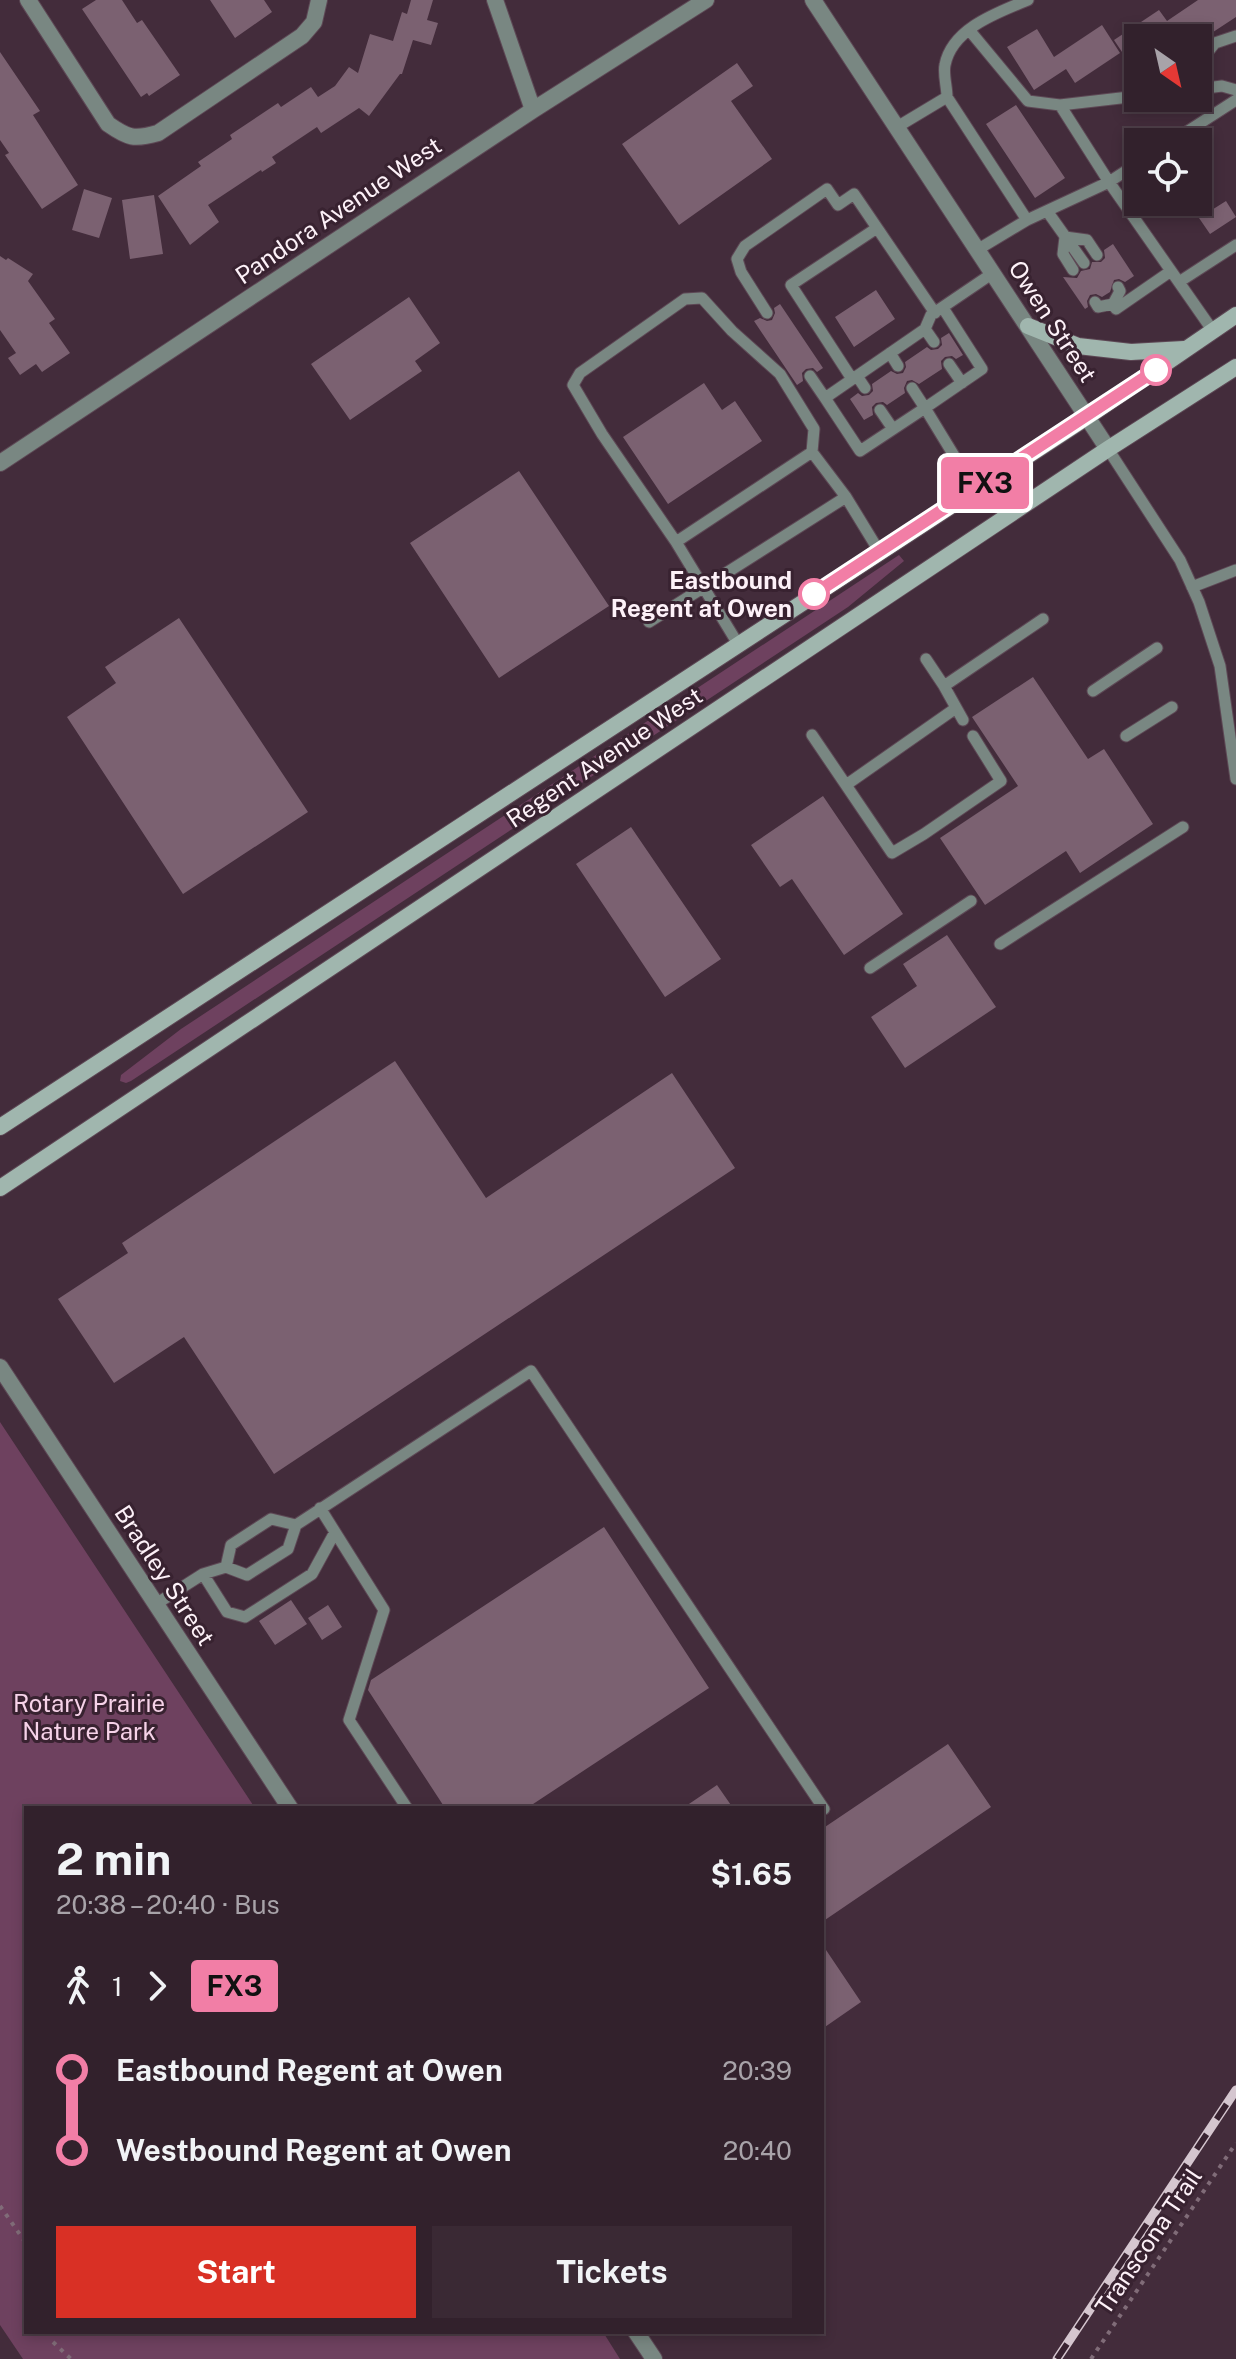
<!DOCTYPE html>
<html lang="en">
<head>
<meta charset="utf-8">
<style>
  :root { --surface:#32212c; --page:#3a2934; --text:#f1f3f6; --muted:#a8a3a9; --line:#4d3e48; --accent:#d93025 }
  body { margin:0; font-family:"Public Sans",sans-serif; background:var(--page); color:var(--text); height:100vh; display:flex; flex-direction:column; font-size:30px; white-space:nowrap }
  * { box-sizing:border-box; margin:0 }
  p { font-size:26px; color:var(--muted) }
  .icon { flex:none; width:44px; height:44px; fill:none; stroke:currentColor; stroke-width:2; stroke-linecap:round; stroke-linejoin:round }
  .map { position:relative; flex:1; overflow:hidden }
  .panel { position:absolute; left:24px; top:1806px; width:800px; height:528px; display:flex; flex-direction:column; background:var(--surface); border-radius:0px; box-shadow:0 4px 12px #0003,0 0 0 2px var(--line) }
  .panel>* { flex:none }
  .badge { padding:0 16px; border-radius:6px; font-size:28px; line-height:52px }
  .needle { width:52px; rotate:146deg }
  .buttons { position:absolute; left:1124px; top:24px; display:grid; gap:16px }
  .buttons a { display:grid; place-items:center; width:88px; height:88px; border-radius:0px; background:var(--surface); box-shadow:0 4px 12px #0003,0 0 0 2px var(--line); font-size:40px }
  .map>.badge { position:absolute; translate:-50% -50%; box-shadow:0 0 0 4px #fff }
  .legs { display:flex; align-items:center; gap:12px; height:88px; padding:0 32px; font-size:26px }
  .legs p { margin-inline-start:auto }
  .head { display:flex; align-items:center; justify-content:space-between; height:136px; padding:0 32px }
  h1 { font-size:44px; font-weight:700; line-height:60px }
  .primary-button { display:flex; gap:16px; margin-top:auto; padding:16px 32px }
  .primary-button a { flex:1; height:92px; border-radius:0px; background:var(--accent); color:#fff; font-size:32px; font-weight:700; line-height:92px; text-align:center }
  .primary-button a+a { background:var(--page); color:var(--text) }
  ul { padding:0 32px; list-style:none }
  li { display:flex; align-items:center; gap:28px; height:80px; font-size:30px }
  li i { display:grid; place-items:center; width:12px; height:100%; margin:0 10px; background:currentColor }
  li i::after { content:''; width:20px; height:20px; margin:-10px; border:6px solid; border-radius:50%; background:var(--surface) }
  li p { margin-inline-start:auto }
  li:first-child i { background:linear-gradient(#0000 50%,currentColor 0) }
  li:last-child i { background:linear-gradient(currentColor 50%,#0000 0) }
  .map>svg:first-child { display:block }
  .green { fill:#6e415f }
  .building { fill:#7b6171 }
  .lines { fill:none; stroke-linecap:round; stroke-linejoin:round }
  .service-casing { stroke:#5d4855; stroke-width:13 }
  .minor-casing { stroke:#5d4855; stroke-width:18 }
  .tertiary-casing { stroke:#5d4855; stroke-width:18 }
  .secondary-casing { stroke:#5d4855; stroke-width:18 }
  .path { stroke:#806c78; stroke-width:4; stroke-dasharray:4 6; stroke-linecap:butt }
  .service { stroke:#798782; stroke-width:11 }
  .minor { stroke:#798782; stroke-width:16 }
  .tertiary { stroke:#798782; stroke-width:16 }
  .secondary { stroke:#a0b6ae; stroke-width:16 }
  .rail-casing { stroke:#d5c6cf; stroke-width:9 }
  .rail { stroke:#382230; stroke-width:6; stroke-dasharray:18; stroke-linecap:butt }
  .line-1-casing { stroke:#fff; stroke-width:18 }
  .line-1 { stroke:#f27ea6; stroke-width:12 }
  .stop-1-dot { fill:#fff; stroke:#f27ea6; stroke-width:4 }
  .labels { text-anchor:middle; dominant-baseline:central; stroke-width:6; stroke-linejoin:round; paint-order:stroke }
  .street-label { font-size:24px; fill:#fdf1f8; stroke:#382230 }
  .stop-label { font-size:24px; font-weight:bold; fill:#fdf1f8; stroke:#382230; text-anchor:end }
  .park-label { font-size:24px; fill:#f6d2e8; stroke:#382230 }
</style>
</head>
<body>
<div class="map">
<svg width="1236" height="2359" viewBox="0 0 1236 2359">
  <rect width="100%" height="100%" fill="#432c3b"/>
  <path class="green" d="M899 555 904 561 848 607 131 1081 126 1083 120 1081 121 1075 181 1029Z
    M0 1422 255 1808H26V2332H603L620 2359H23L0 2325Z"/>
  <path class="building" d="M96 0H122L137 23 142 20 180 75 149 96 147 93 141 97 82 9Z
    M210 0H264L272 12 235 38Z
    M411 0H433L427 20 438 23 431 45 413 40 402 74H400L369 116 359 108 321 133 317 127 272 157 276 163 262 172 261 170 208 205 219 222 190 245 158 196 201 166 198 162 232 139 230 135 278 103 281 107 311 87 318 97 335 86 349 67 358 73 370 34 393 41 402 12 407 14Z
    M1198 0H1236V17L1204 38H1138V76L1114 40 1159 10 1167 21Z
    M1102 25 1120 53 1075 83 1066 69 1034 90 1007 47 1037 29 1054 57Z
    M0 52 40 111 33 115 78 185 42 209 5 155 9 153 0 140Z
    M737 63 753 86 731 101 772 159 679 225 622 144Z
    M1016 105 1065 178 1035 198 986 124Z
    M84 189 112 198 99 238 72 230Z
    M154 195 163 254 130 259 122 200Z
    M1226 201 1236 217 1210 234 1199 218Z
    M1113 244 1134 276 1125 282 1119 279 1114 280 1110 292 1102 297 1096 294 1090 295 1087 301 1088 307 1085 309 1063 277 1077 278 1081 271 1090 269 1092 262H1101L1105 258 1104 250Z
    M0 256 6 260 8 258 33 274 28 281 55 319 49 323 70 353 42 372 36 364 20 375 8 358 16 353 0 330Z
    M876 290 895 319 854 347 835 317Z
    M409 297 440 343 415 361 422 371 350 420 311 364Z
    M780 304 823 368 817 372 813 368 806 369 802 373 803 381 797 385 754 321 760 318 767 321 772 320 775 313 774 308Z
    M949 333 963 355 956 359 952 356 945 357 941 361 942 369 919 384 912 380 907 381 904 388 905 393 887 405 883 402 876 403 872 407 873 415 864 420 850 399 858 393 862 396 869 395 873 391 872 384 891 371 897 374 903 373 906 367 905 362 927 347 931 350 938 349 942 345 941 338Z
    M704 383 722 410 735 401 762 441 668 504 623 437Z
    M519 471 609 606 499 678 410 543Z
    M179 618 308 812 183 894 67 717 116 683 105 667Z
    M1033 677 1088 759 1104 749 1153 824 1080 873 1066 851 985 905 940 838 1018 786 972 717Z
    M823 796 903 914 844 955 792 879 780 887 751 845Z
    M631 827 721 959 665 997 576 864Z
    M947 935 996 1007 905 1068 871 1017 917 986 903 964Z
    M395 1061 486 1198 672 1073 735 1168 274 1474 184 1337 114 1383 58 1299 128 1253 122 1243Z
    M604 1527 709 1688 527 1808H445L368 1690 371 1680Z
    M291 1600 307 1624 275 1645 259 1621Z
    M328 1605 342 1627 322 1640 308 1618Z
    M948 1744 991 1807 822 1922V1829Z
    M717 1785 733 1808H683Z
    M822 1944 861 2002 822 2029Z"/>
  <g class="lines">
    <defs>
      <path id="service" d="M970 31 1028 101 1060 105
        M1198 64 1215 43 1236 36
        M1198 89 1222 86 1236 90
        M1138 96 1060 105 1109 182 1138 163
        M947 97C947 87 943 74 945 65 952 28 999 12 1028 0
        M897 127 947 97 1027 220 977 250
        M1171 142 1236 100
        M1047 211 1084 263
        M1027 220 1109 182 1213 331
        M1065 237 1087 240 1097 255
        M1065 237 1063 254 1073 270
        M1179 282 1236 245
        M1095 302 1098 307 1113 304 1116 309 1171 271
        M1113 304 1120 291 1118 287
        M943 308 982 369 925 408 975 490
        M767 313 741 272 737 259 745 246 827 189 838 205 854 194 935 313
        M925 329 934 342
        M890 353 898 366
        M949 364 962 383
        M810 376 825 398 925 329 931 315 993 273
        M857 376 865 388
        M852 379 791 285 877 228
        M825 398 860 451 925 408 912 388
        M880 410 893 429
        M1108 449 1180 560 1199 602 1220 666 1236 779
        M812 452 814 429 780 374 732 331 702 298 685 299 580 373 573 385 602 434 676 542 812 452 846 497 879 551
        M676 542 738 644
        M1192 587 1236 570
        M649 622 846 497
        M926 659 944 686 1043 619
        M944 686 963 720
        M1093 691 1157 648
        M812 735 892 853 924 834 1001 781 973 736
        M1126 736 1172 707
        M846 785 956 708
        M1000 944 1183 827
        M870 968 971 901
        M320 1508 384 1610 349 1720 407 1808
        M296 1525 531 1371 824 1809
        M203 1574 227 1612 245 1617 312 1574 335 1532
        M156 1604 203 1574 226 1567 247 1575 288 1549 296 1525 271 1519 231 1545 226 1567"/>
      <path id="minor" d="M28 0 108 124C128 138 134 140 158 133L302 36 314 22 319 0
        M0 1367 290 1808
        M636 2332 654 2359"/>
      <path id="tertiary" d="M495 0 533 110
        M813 0 1108 449
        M0 463 533 110 706 0"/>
      <path id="secondary" d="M1028 326 1078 346 1131 352 1184 349
        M0 1127 1087 417 1236 315
        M0 1188 1108 449 1236 367"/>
    </defs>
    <use href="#service" class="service-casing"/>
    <use href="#minor" class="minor-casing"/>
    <use href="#tertiary" class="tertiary-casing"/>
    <use href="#secondary" class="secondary-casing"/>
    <path class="path" d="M0 2206 26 2243
      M53 2332V2342L71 2359
      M1091 2359 1236 2143"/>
    <use href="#service" class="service"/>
    <use href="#minor" class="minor"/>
    <use href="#tertiary" class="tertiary"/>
    <use href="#secondary" class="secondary"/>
    <defs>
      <path id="rail" d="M1057 2359 1236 2090"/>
    </defs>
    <use href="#rail" class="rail-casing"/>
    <use href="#rail" class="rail"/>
  </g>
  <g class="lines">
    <defs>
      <path id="line-1" d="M814 594 1156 370"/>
    </defs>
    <use href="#line-1" class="line-1-casing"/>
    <use href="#line-1" class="line-1"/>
  </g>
  <g class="stop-1-dot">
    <circle cx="1156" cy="370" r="14"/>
    <circle cx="814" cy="594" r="14"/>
  </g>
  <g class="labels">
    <g class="street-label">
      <text transform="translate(338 210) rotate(-34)">Pandora Avenue West</text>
      <text transform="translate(1053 321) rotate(57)">Owen Street</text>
      <text transform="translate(604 757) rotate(-34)">Regent Avenue West</text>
      <text transform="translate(165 1575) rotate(57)">Bradley Street</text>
      <text transform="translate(1148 2241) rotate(-56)">Transcona Trail</text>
    </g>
    <g class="stop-label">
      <text x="792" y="580">Eastbound<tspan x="792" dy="28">Regent at Owen</tspan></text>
    </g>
    <g class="park-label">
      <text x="89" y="1703">Rotary Prairie<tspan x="89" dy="28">Nature Park</tspan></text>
    </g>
  </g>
</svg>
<div class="buttons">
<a><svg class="needle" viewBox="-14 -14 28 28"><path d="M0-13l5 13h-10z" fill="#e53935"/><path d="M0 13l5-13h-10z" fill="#a8a3a9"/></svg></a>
<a><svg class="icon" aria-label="locate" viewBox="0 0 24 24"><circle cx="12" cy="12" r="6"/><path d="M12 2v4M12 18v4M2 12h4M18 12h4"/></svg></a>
</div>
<b class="badge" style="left:985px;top:483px;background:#f27ea6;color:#111">FX3</b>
<section class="panel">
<div class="head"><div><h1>2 min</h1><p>20:38 – 20:40 · Bus</p></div><b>$1.65</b></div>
<div class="legs"><svg class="icon" aria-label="walk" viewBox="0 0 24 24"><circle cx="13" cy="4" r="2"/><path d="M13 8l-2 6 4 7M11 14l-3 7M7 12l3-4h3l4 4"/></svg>1<svg class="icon" aria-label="forward" viewBox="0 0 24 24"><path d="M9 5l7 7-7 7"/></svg><b class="badge" style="background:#f27ea6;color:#111">FX3</b></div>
<ul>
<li><i style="color:#f27ea6"></i><b>Eastbound Regent at Owen</b><p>20:39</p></li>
<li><i style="color:#f27ea6"></i><b>Westbound Regent at Owen</b><p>20:40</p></li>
</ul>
<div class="primary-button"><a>Start</a><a>Tickets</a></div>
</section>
</div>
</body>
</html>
